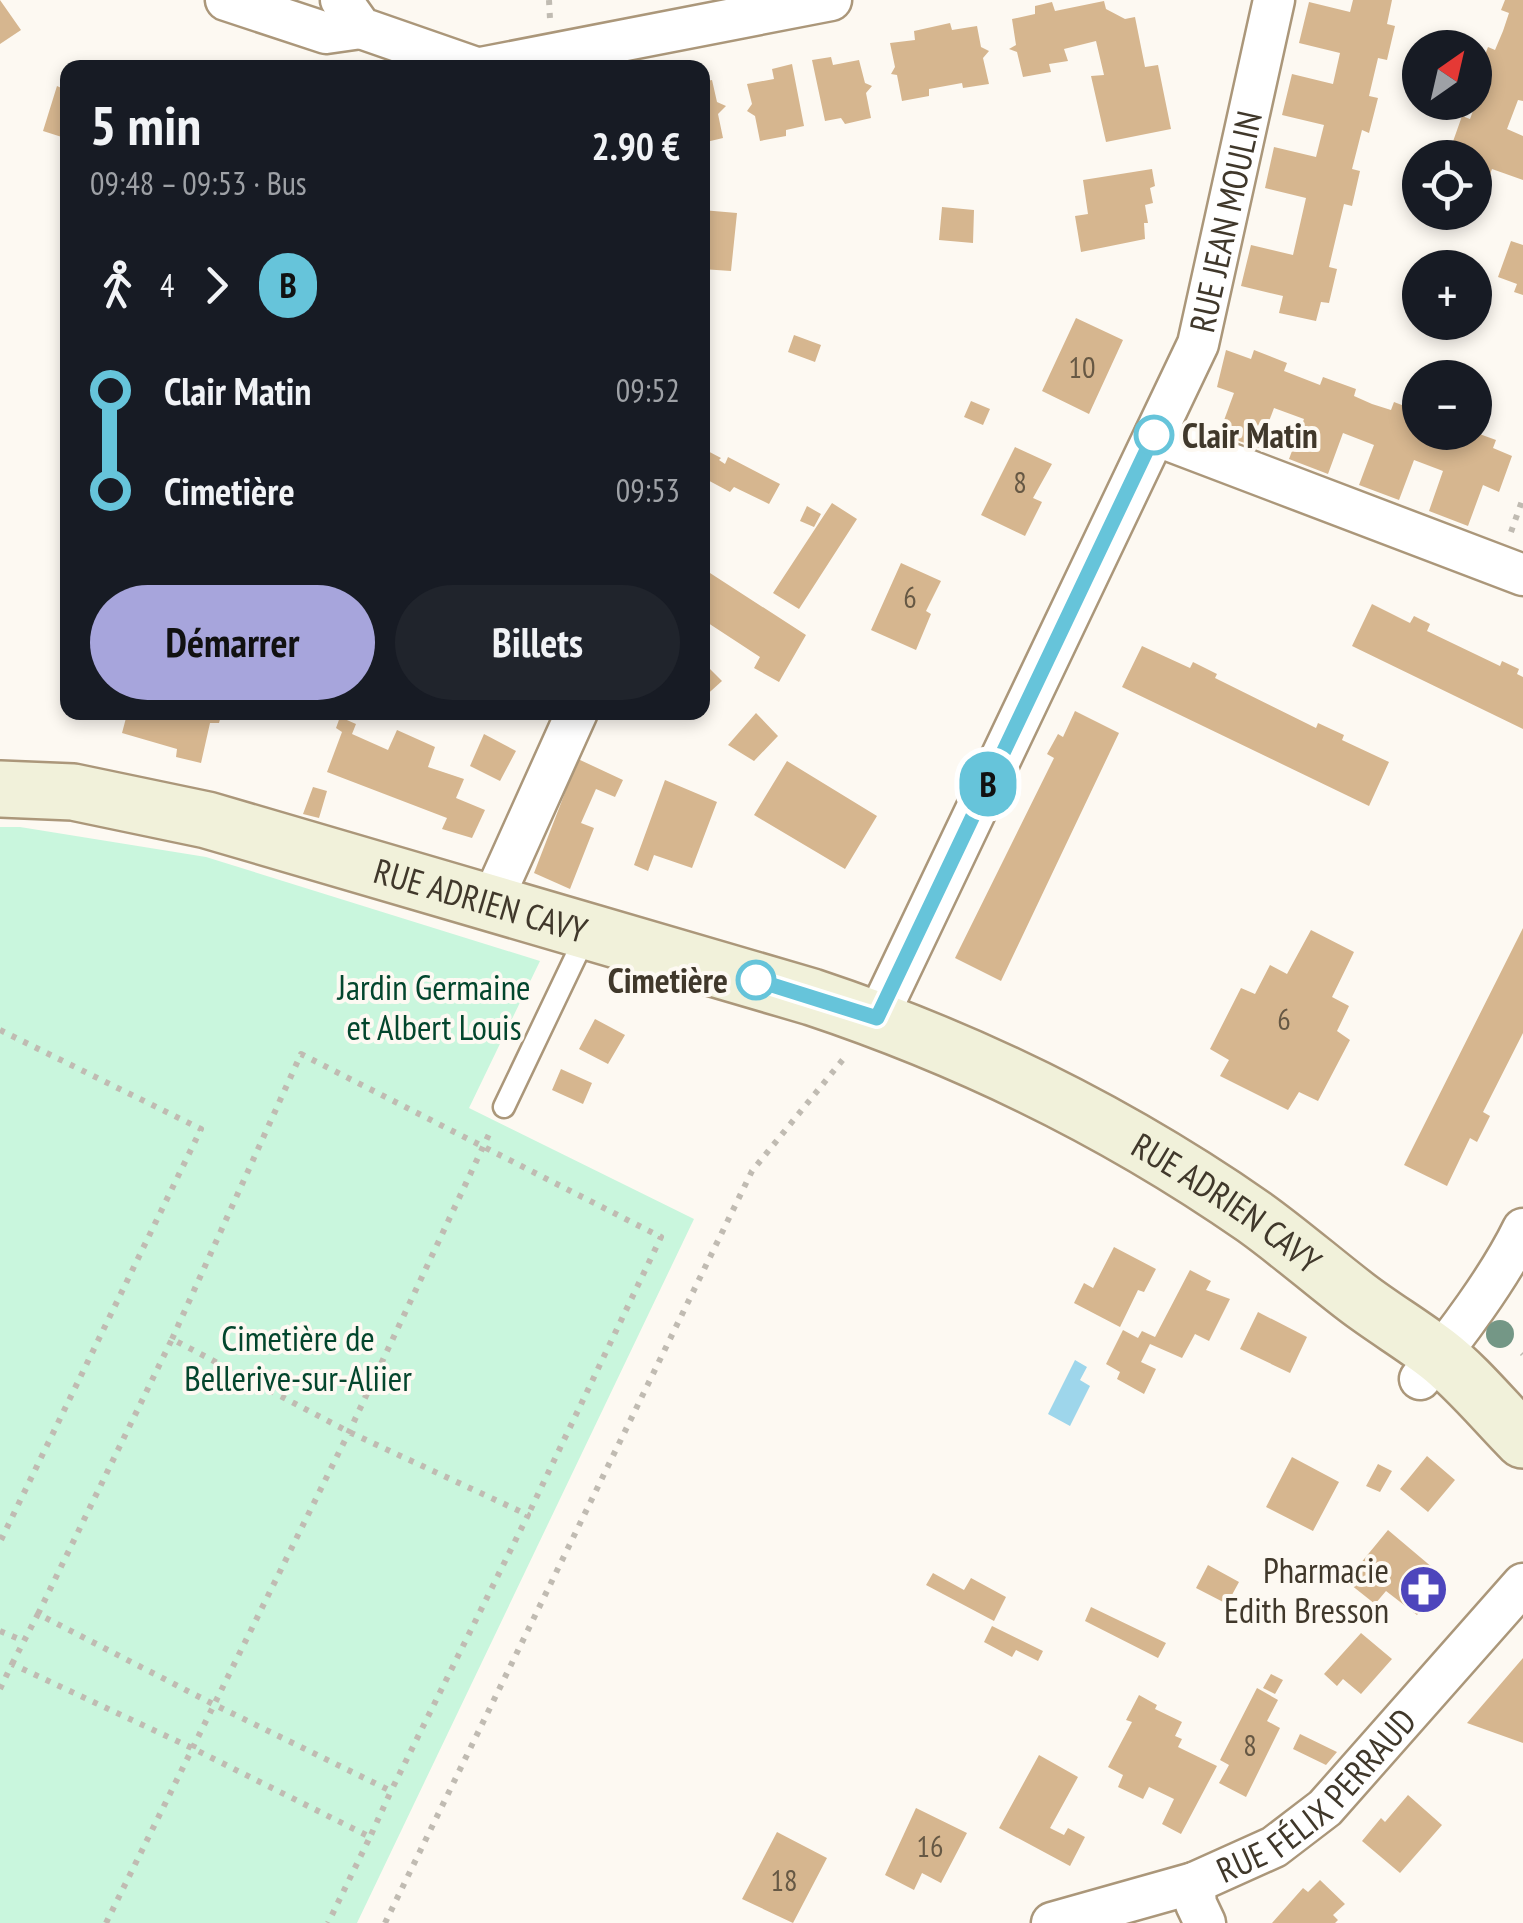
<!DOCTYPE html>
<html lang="fr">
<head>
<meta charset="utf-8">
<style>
  :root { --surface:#171b24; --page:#20242c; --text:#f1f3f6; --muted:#9ea1a6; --accent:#a7a5dc }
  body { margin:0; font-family:"PT Sans Narrow",sans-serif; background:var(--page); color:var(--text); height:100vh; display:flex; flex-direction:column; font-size:38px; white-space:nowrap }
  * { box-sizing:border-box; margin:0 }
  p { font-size:32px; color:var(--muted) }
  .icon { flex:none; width:55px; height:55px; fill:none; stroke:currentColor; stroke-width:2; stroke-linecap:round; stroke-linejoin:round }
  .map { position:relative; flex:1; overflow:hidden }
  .drawer { position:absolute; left:60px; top:60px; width:650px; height:660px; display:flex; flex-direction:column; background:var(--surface); border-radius:20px; box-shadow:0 5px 15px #0003 }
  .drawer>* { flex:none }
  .badge { padding:0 20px; border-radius:32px; font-size:35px; line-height:65px }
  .needle { width:65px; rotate:34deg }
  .controls { position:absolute; left:1402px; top:30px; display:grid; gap:20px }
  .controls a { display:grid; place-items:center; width:90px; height:90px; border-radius:50%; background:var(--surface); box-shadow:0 5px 15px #0003; font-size:50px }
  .map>.badge { position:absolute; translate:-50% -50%; box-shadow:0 0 0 5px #fff }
  .legs { display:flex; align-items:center; gap:15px; height:110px; padding:0 30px; font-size:32px }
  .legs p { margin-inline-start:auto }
  .head { display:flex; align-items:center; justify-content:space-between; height:170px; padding:0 30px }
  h1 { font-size:55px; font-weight:800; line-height:75px }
  .action { display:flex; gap:20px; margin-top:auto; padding:20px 30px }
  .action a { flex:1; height:115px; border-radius:60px; background:var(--accent); color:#111; font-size:40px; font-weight:800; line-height:115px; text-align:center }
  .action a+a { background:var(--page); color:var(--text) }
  ul { padding:0 30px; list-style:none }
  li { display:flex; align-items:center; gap:35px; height:100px; font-size:38px }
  li i { display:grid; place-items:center; width:15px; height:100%; margin:0 12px; background:currentColor }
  li i::after { content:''; width:25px; height:25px; margin:-12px; border:8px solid; border-radius:50%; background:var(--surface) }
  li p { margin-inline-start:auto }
  li:first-child i { background:linear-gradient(#0000 50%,currentColor 0) }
  li:last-child i { background:linear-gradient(currentColor 50%,#0000 0) }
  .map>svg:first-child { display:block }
  .green { fill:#c9f6dd }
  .water { fill:#9ed6eb }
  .building { fill:#d6b68f }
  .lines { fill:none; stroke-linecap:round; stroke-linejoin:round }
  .service-casing { stroke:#ab977a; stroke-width:25 }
  .minor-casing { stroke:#ab977a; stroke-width:45 }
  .secondary-casing { stroke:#ab977a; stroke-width:60 }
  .path { stroke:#c0bbb2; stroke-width:6; stroke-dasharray:5 8; stroke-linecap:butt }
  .service { stroke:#fff; stroke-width:20 }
  .minor { stroke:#fff; stroke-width:40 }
  .secondary { stroke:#f1f1da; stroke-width:55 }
  .tree { fill:#749786 }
  .line-1-casing { stroke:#fff; stroke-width:22 }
  .line-1 { stroke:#66c4da; stroke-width:15 }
  .stop-1-dot { fill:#fff; stroke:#66c4da; stroke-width:5 }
  .labels { text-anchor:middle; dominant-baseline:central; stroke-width:8; stroke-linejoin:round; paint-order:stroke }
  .number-label { font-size:30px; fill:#665844 }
  .street-label { font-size:35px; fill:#40382b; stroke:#fdf9f2 }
  .stop-label { font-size:35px; font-weight:bold; fill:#40382b; stroke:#fdf9f2; text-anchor:start }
  .park-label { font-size:35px; fill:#03462d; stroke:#fdf9f2 }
  .poi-label { font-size:35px; fill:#40382b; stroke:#fdf9f2; text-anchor:end }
</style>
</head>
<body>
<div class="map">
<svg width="1523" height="1923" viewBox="0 0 1523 1923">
  <rect width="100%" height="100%" fill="#fdf9f2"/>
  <path class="green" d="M0 827H20L206 857 540 961 469 1108 694 1219 357 1923H0Z"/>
  <path class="water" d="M1075 1360 1087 1367 1080 1380 1090 1386 1070 1426 1048 1414Z"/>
  <path class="building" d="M0 0 21 30 0 44Z
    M1353 0H1392L1387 24 1395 26 1387 60 1378 58 1369 96 1378 98 1369 133 1362 130 1352 169 1360 171 1352 206 1344 204 1329 267 1337 269 1329 303 1321 302 1316 321 1279 313 1283 296 1241 286 1251 245 1293 255 1306 198 1265 188 1274 147 1316 157 1324 125 1282 115 1292 74 1333 84 1340 53 1299 43 1309 2 1350 12Z
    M1505 0H1523V101L1518 100 1507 129 1523 136V180L1492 169 1486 185 1475 181V158H1456L1458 153 1450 150 1462 116 1470 119 1483 83 1475 81 1488 47 1495 50 1503 31 1509 13 1501 10Z
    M1104 1 1106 9 1125 19 1135 17 1145 67 1158 65 1171 129 1106 142 1091 76 1104 75 1096 41 1064 49 1068 61 1049 64 1051 72 1023 77 1017 52 1009 49 1016 45 1012 19 1035 14V6L1052 2 1055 11Z
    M950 23 952 30 977 26 981 47 989 51 983 58 989 84 963 88 962 83 929 89V96L902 101 897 75 891 74 895 67 890 43 915 40 914 31Z
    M831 57 833 65 859 60 865 83 872 86 866 93 871 118 845 124 841 118 825 121 812 60Z
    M792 64 804 126 786 130V136L760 141 755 116 747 111 752 104 747 84 774 79 772 69Z
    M712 80 717 102 726 106 718 114 723 138 702 143V82Z
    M57 86 68 91V139L43 131Z
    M1152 169 1155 186 1150 188 1153 203 1145 205 1148 223H1144L1145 239 1081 252 1075 216 1088 214 1083 180Z
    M942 207 974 210 973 243 939 240Z
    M702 210 737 213 731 271 702 269Z
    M1511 241 1523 245V295L1514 292 1517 284 1498 277Z
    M1076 318 1123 340 1089 414 1042 391Z
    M794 335 821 345 815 362 788 352Z
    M1226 350 1251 359 1254 350 1287 363 1284 371 1320 385 1323 377 1356 389 1354 396 1372 404 1391 410 1394 402 1420 412V432H1450L1460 436 1461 432H1474L1496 440 1493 448 1512 456 1499 492 1483 485 1468 526 1429 511 1443 471 1414 460 1399 500 1359 485 1374 445 1343 433 1328 474 1289 459 1304 419 1274 408 1259 448 1219 434 1234 393 1217 387Z
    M971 401 990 409 983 425 964 417Z
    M1015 447 1052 464 1033 498 1042 502 1025 536 981 515Z
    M702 448 721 458 719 460 725 464 728 457 780 484 769 504 734 487 730 492 702 477Z
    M832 503 857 519 799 609 773 593Z
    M807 506 821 514 814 527 800 521Z
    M901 563 941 581 926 611 931 614 916 650 871 630Z
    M710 573 806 635 779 682 754 668 760 657 702 619V585Z
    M1372 604 1410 623 1414 616 1430 624 1427 631 1500 666 1502 661 1519 669 1517 674 1523 677V729L1352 646Z
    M1142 646 1190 668 1193 662 1217 674 1215 678 1316 728 1318 723 1344 735 1342 740 1389 762 1369 806 1122 687Z
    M702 661 722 681 702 699Z
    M1075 711 1119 733 1001 981 955 958 1054 758 1047 754 1058 734 1063 737Z
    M112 712H222L219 723H210L201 763 176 757 177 749 122 733 126 718Z
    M756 713 778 736 754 761 728 745Z
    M340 717 356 724 352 734 388 750 397 730 435 747 428 767 464 779 456 798 485 810 472 838 442 829 447 818 327 772 342 732 336 728Z
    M484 734 516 751 500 781 470 766Z
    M578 759 623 780 615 797 596 789 581 823 594 828 570 889 534 873Z
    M787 761 877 816 845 869 754 815Z
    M665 780 717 802 692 868 654 855 648 871 634 865Z
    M313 787 327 791 319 818 303 814Z
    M1523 928V1033L1483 1112 1490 1116 1477 1142 1470 1138 1447 1186 1404 1165Z
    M1311 930 1354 952 1332 997 1349 1006 1337 1031 1350 1040 1318 1101 1299 1092 1288 1110 1220 1076 1229 1060 1210 1049 1241 988 1255 994 1270 965 1287 974Z
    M595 1019 625 1035 608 1064 579 1049Z
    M561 1069 592 1083 583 1104 552 1090Z
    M1114 1247 1156 1269 1144 1292 1138 1290 1120 1327 1074 1303 1084 1283 1093 1288Z
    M1190 1270 1211 1281 1206 1290 1230 1299 1209 1341 1195 1334 1182 1358 1150 1344 1141 1362 1156 1369 1144 1394 1117 1379 1120 1372 1106 1364 1123 1330 1138 1338 1142 1331 1155 1337Z
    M1258 1312 1307 1337 1290 1373 1240 1349Z
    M1427 1456 1455 1480 1428 1512 1400 1489Z
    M1292 1457 1339 1482 1313 1531 1266 1507Z
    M1378 1464 1392 1471 1380 1492 1366 1486Z
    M1388 1530 1446 1579 1417 1615 1386 1591 1375 1604 1346 1581Z
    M1208 1565 1239 1582 1227 1604 1196 1588Z
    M933 1573 964 1590 971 1578 1006 1597 994 1621 926 1585Z
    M1091 1607 1166 1643 1158 1658 1085 1621Z
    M992 1626 1043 1651 1038 1661 1016 1650 1012 1657 984 1642Z
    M1361 1633 1392 1659 1361 1694 1343 1679 1337 1686 1324 1674Z
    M1523 1658V1743L1467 1723Z
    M1271 1674 1283 1680 1275 1694 1263 1688Z
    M1257 1688 1278 1700 1267 1721 1280 1728 1246 1797 1219 1783 1229 1765 1220 1760Z
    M1139 1695 1157 1705 1155 1709 1182 1722 1175 1736 1182 1739 1178 1747 1217 1766 1181 1834 1162 1824 1174 1799 1149 1787 1143 1799 1118 1787 1123 1775 1108 1767 1132 1722 1126 1720Z
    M1300 1734 1337 1752 1326 1765 1293 1749Z
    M1039 1755 1078 1777 1050 1828 1064 1835 1068 1828 1085 1837 1070 1866 999 1828Z
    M1408 1795 1442 1825 1400 1873 1362 1841 1381 1818 1385 1822Z
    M916 1808 967 1833 941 1883 922 1873 914 1890 885 1875Z
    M777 1832 827 1858 793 1923 742 1899Z
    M1320 1880 1345 1904 1333 1915 1338 1920 1335 1923H1272L1303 1888 1308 1892Z"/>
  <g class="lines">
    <defs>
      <path id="service" d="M504 1107 587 933"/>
      <g id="minor">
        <path d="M226 0 326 33 361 28"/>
        <path d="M341 0 361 28 476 68"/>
        <path d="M481 68 831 0"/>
        <path d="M1155 435 1523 575"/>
        <path d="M491 903 577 712"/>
        <path id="s1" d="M877 1018 1198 344 1274 0"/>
        <path d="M1420 1379C1455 1337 1499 1278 1523 1229"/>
        <path d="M1194 1883 1196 1904 1205 1923"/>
        <path id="s2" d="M1052 1923 1194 1883 1274 1847 1325 1808 1523 1584"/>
      </g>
      <g id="secondary">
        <path id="s3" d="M0 789 73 792 207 820 812 997C968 1049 1119 1123 1254 1217 1289 1242 1322 1271 1356 1297 1382 1317 1411 1334 1437 1354 1467 1377 1496 1413 1523 1440"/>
      </g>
    </defs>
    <use href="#service" class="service-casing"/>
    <use href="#minor" class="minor-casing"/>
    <use href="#secondary" class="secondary-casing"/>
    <path class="path" d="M549 0 550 19
      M1511 532 1523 498
      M0 1030 201 1129 0 1542
      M172 1339 301 1054 661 1237 528 1515
      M1522 1353 1523 1354
      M38 1614 172 1339 349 1432 528 1515 391 1791
      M0 1631 24 1641
      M12 1664 38 1614 213 1704 391 1791 370 1837
      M0 1689 12 1664 192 1748 370 1837 328 1923
      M106 1923 349 1432 491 1130
      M385 1923 752 1171 845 1057"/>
    <use href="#service" class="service"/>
    <use href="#minor" class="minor"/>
    <use href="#secondary" class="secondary"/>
  </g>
  <circle class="tree" cx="1500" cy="1334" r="14"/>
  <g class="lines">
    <defs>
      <path id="line-1" d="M756 980 877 1018 1154 435"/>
    </defs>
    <use href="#line-1" class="line-1-casing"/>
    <use href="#line-1" class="line-1"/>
  </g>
  <defs>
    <symbol id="pharmacy-disc" viewBox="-11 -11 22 22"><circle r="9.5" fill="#4d45bc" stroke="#fdf9f2"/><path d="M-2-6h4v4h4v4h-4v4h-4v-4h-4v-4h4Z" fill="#fff"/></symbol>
  </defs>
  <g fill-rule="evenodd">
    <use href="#pharmacy-disc" x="1396" y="1562" width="55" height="55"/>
  </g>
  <g class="stop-1-dot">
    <circle cx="1154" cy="435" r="18"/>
    <circle cx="756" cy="980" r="18"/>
  </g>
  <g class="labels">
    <g class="number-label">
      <text x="1082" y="366">10</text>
      <text x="1020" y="481">8</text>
      <text x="910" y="596">6</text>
      <text x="1284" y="1018">6</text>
      <text x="1250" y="1744">8</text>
      <text x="930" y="1845">16</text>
      <text x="784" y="1879">18</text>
    </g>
    <g class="street-label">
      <text stroke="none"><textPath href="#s1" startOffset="872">RUE JEAN MOULIN</textPath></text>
      <text stroke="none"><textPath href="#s3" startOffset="495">RUE ADRIEN CAVY</textPath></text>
      <text stroke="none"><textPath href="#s3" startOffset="1305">RUE ADRIEN CAVY</textPath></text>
      <text stroke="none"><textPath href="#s2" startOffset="300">RUE FÉLIX PERRAUD</textPath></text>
    </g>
    <g class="stop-label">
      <text x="1182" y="435">Clair Matin</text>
      <text x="728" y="980" text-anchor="end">Cimetière</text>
    </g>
    <g class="park-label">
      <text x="434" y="987">Jardin Germaine<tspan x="434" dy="40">et Albert Louis</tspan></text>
      <text x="298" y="1338">Cimetière de<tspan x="298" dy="40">Bellerive-sur-Aliier</tspan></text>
    </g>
    <g class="poi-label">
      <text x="1389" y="1570">Pharmacie<tspan x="1389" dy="40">Edith Bresson</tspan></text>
    </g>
  </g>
</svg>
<div class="controls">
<a><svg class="needle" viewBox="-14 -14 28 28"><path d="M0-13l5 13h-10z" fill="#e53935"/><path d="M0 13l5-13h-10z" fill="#9ea1a6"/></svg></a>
<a><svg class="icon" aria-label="locate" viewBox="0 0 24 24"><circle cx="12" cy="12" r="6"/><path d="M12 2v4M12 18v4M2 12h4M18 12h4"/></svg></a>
<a>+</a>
<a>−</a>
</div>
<b class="badge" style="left:988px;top:784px;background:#66c4da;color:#111">B</b>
<section class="drawer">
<div class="head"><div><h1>5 min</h1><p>09:48 – 09:53 · Bus</p></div><b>2.90 €</b></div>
<div class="legs"><svg class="icon" aria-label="walk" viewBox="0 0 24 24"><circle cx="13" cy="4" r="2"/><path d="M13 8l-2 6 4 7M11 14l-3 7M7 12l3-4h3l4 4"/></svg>4<svg class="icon" aria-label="forward" viewBox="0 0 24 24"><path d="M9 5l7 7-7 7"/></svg><b class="badge" style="background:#66c4da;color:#111">B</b></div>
<ul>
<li><i style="color:#66c4da"></i><b>Clair Matin</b><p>09:52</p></li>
<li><i style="color:#66c4da"></i><b>Cimetière</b><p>09:53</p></li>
</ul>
<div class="action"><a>Démarrer</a><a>Billets</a></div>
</section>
</div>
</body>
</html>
